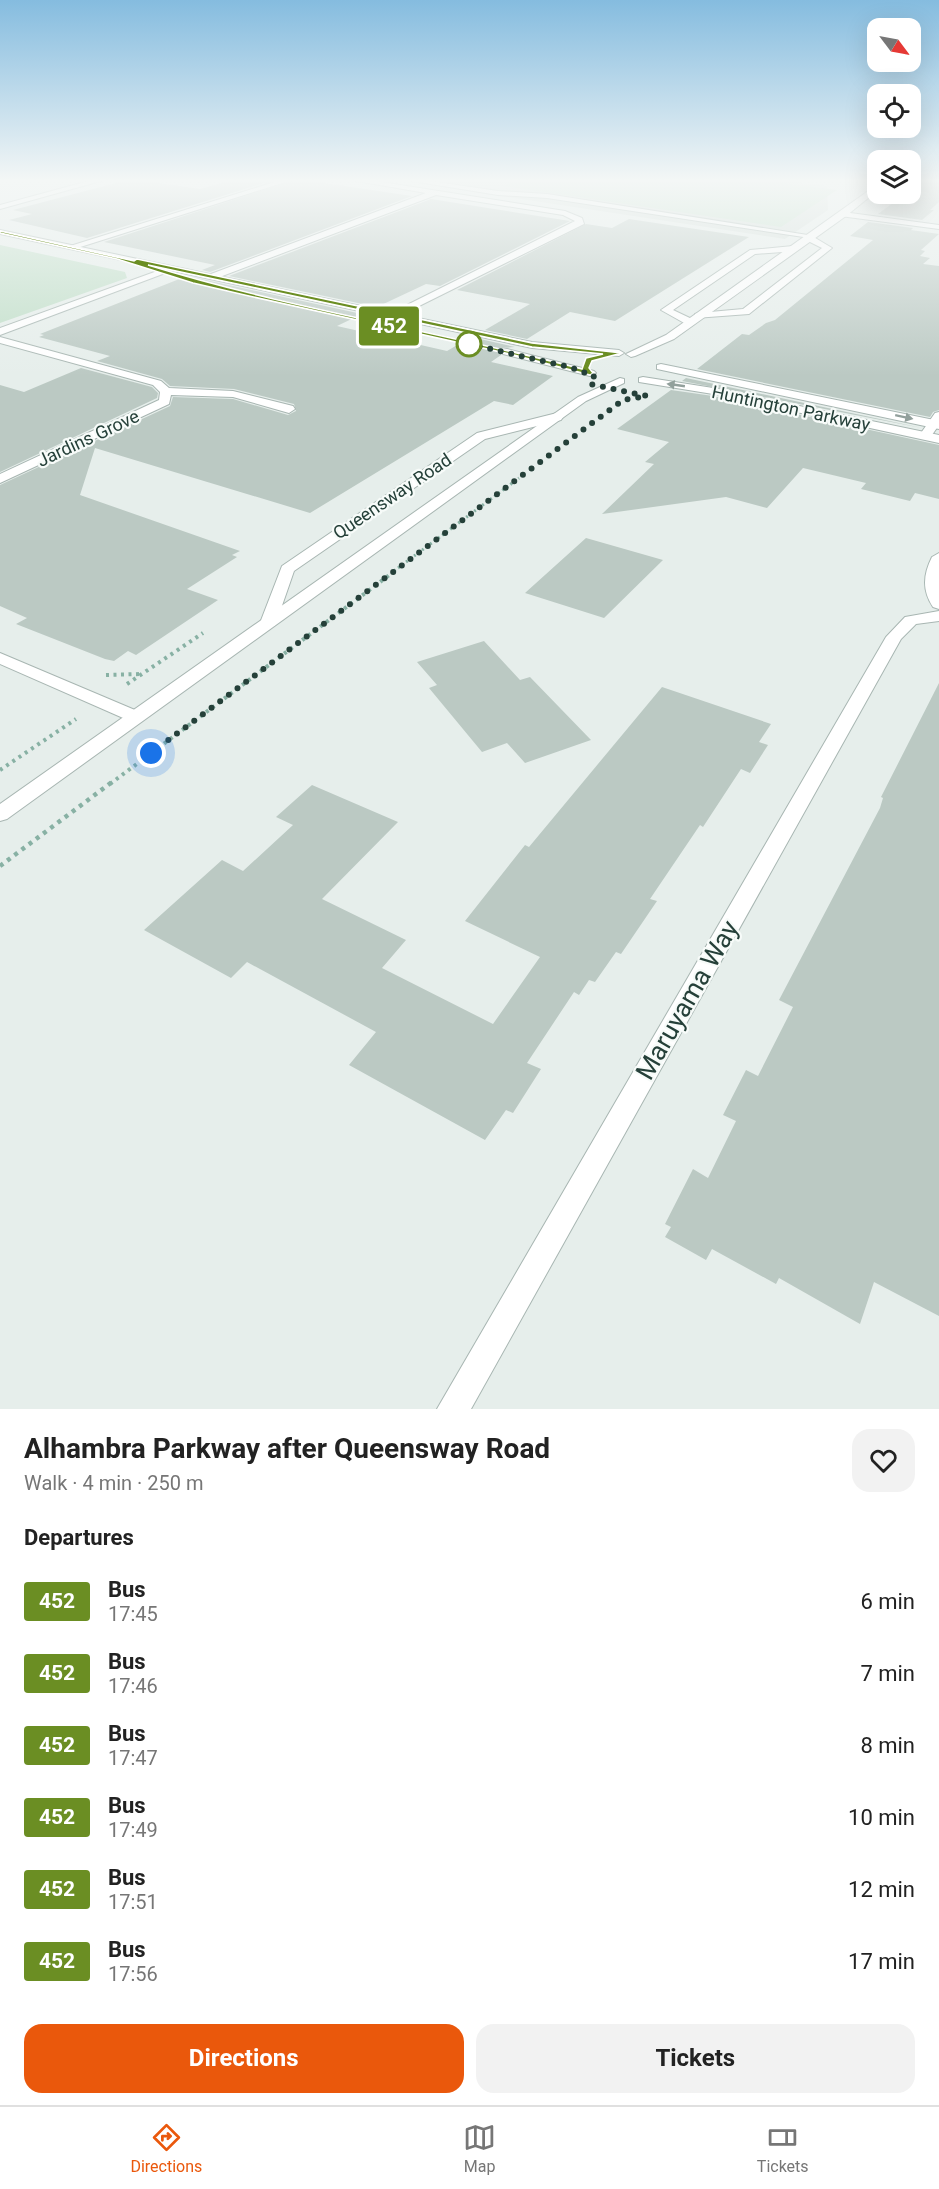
<!DOCTYPE html>
<html lang="en">
<head>
<meta charset="utf-8">
<style>
  :root { --surface:#fff; --page:#f2f2f2; --text:#222; --muted:#767676; --line:#e0e0e0; --accent:#ea580c }
  body { margin:0; font-family:Roboto,sans-serif; background:var(--page); color:var(--text); height:100vh; display:flex; flex-direction:column; font-size:22px; white-space:nowrap }
  * { box-sizing:border-box; margin:0 }
  p { font-size:20px; color:var(--muted) }
  .icon { flex:none; width:33px; height:33px; fill:none; stroke:currentColor; stroke-width:2; stroke-linecap:round; stroke-linejoin:round }
  .map { position:relative; height:1409px; overflow:hidden }
  .details { display:flex; flex-direction:column; background:var(--surface); flex:1 }
  .details>* { flex:none }
  .badge { padding:0 12px; border-radius:4px; font-size:21px; line-height:39px }
  .needle { width:39px; rotate:122deg }
  .buttons { position:absolute; left:867px; top:18px; display:grid; gap:12px }
  .buttons a { display:grid; place-items:center; width:54px; height:54px; border-radius:12px; background:var(--surface); box-shadow:0 6px 24px #0002; font-size:30px }
  .you { position:absolute; width:30px; height:30px; margin:-15px; border:4px solid #fff; border-radius:50%; background:#1a73e8; box-shadow:0 0 0 9px #1a73e833 }
  .map>.badge { position:absolute; translate:-50% -50%; box-shadow:0 0 0 3px #fff }
  h2 { padding:0 24px; font-size:22px; line-height:54px }
  .round { display:grid; place-items:center; flex:none; width:63px; height:63px; border-radius:18px; background:var(--page) }
  .summary { display:flex; align-items:center; justify-content:space-between; height:102px; padding:0 24px }
  h1 { font-size:28px; font-weight:700; line-height:45px }
  .button { display:flex; gap:12px; margin-top:auto; padding:12px 24px }
  .button a { flex:1; height:69px; border-radius:18px; background:var(--accent); color:#fff; font-size:24px; font-weight:700; line-height:69px; text-align:center }
  .button a+a { background:var(--page); color:var(--text) }
  ul { padding:0; list-style:none }
  li { display:flex; align-items:center; gap:18px; height:72px; padding:0 24px }
  li div { flex:1 }
  li b { display:block; font-size:22px }
  li em { font-style:normal }
  li .badge { min-width:66px; font-weight:700; text-align:center }
  .tab-bar { display:flex; justify-content:space-around; align-items:center; height:84px; border-top:2px solid var(--line); background:var(--surface); font-size:16px; color:var(--muted) }
  .tab-bar a { display:grid; justify-items:center; gap:3px }
  .tab-bar .current { color:var(--accent) }
  .map>svg:first-child { display:block }
  .built { fill:#d4ded9 }
  .green { fill:#c0dec8 }
  .building { fill:#bbc9c3 }
  .lines { fill:none; stroke-linecap:round; stroke-linejoin:round }
  .service-casing { stroke:#a8b6b2; stroke-width:2 }
  .minor-casing { stroke:#a8b6b2; stroke-width:2 }
  .tertiary-casing { stroke:#a8b6b2; stroke-width:2 }
  .path-far2 { stroke:#88b1a4; stroke-width:3; stroke-dasharray:2 3; stroke-linecap:butt }
  .path-far1 { stroke:#88b1a4; stroke-width:4; stroke-dasharray:3 4.5; stroke-linecap:butt }
  .path { stroke:#88b1a4; stroke-width:4.5; stroke-dasharray:4 5; stroke-linecap:butt }
  .service { fill:#fff; fill-rule:evenodd }
  .minor { fill:#fff; fill-rule:evenodd }
  .tertiary { fill:#fff; fill-rule:evenodd }
  .oneway { fill:#92a09c }
  .line { fill:#6b8e23; stroke:#fff; stroke-width:1.5; fill-rule:evenodd }
  .walk { stroke:#254039; stroke-width:6; stroke-dasharray:0 10.8 }
  .stop-dot { fill:#fff; stroke:#6b8e23; stroke-width:3 }
  .labels { text-anchor:middle; dominant-baseline:central; stroke-width:4.5; stroke-linejoin:round; paint-order:stroke }
  .far-street-label { font-size:18px; fill:#254039; stroke:#f7fbf9 }
  .near-street-label { font-size:26px; fill:#254039; stroke:#f7fbf9 }
</style>
</head>
<body>
<div class="map">
<svg width="939" height="1409" viewBox="0 0 939 1409">
  <rect width="100%" height="100%" fill="#e6eeeb"/>
  <path class="built" d="M390 179H767L827 186 828 210 785 239Z"/>
  <path class="green" d="M519 179H753L837 190 781 227 503 186Z
    M0 245 125 272 127 278 0 323Z"/>
  <path class="building" d="M131 179 200 189 236 179H277L87 238 9 220 32 214 13 210Z
    M297 179 412 196 210 272 202 270 215 265 104 242Z
    M924 179H939V202L930 210H934L922 220 878 214 905 194H910V189Z
    M431 199 570 221 440 286 426 284 377 307 229 276Z
    M629 219 749 237 615 321 570 312 527 339 485 330 530 304 457 290 586 224 612 228Z
    M868 222 913 228 911 230 939 234 921 250 925 251 920 256 930 258 923 264 939 266V410L933 412 930 417 697 369 742 334 749 335 766 323 775 320 873 240 850 236Z
    M187 276 362 314 337 326 447 351 471 337 515 347 502 348 501 355 491 362 553 376 513 405 494 401 310 513 95 448 80 495 240 551 232 555 237 557 187 589 218 600 136 655 128 651 114 661 105 659 16 624 27 618 0 606V485L170 406 173 397 233 399 288 415 296 411 294 404 234 389 170 386 162 379 97 361 110 356 39 337 44 335 40 334Z
    M81 368 152 387 158 393 157 398 0 472V385L24 392Z
    M686 378 922 428 682 381Z
    M671 390 713 396 939 445V499L915 493 910 501 861 489 866 483 803 468 767 508 726 497 602 514 654 464 645 462 669 442 617 429Z
    M586 538 663 560 604 618 525 593Z
    M484 641 520 680 530 677 591 740 525 763 507 743 482 752 429 688 437 685 417 662Z
    M939 683V1316L874 1282 860 1324 779 1278 776 1284 712 1249 706 1260 665 1237 671 1227 665 1224 693 1169 708 1178 736 1121 723 1115 746 1070 758 1076 793 1007 779 1000 880 808 883 798 881 797Z
    M662 687 771 724 759 742 768 745 750 773 741 769 703 827 700 825 650 899 657 901 621 954 616 952 595 982 589 980 579 995 574 992 527 1063 541 1069 513 1113 506 1110 485 1140 349 1065 376 1032 247 962 231 978 144 930 222 860 243 871 293 825 276 817 312 785 398 822 322 899 406 940 382 968 493 1024 540 957 465 921 525 845 529 847Z"/>
  <g class="lines">
    <defs>
      <path id="service" d="M400 179H416L498 191 547 194 814 236 810 238 547 198 498 195Z"/>
      <path id="minor" d="M96 179H108L0 209V205Z
        M284 179H295L74 249 67 247Z
        M345 179H362L565 211 582 218 584 224 395 318 391 317V313L575 221 563 215 436 195 217 278H211V274L426 193Z
        M843 212 939 225V229L840 216V212Z
        M806 236H812L832 248 749 314 695 318V314L699 313 743 309 822 248 806 240Z
        M793 246 796 247V251L755 254 673 310 694 320V324H686L661 310 750 250Z
        M160 270 168 272 0 335V328Z
        M0 337 161 381 169 388 233 391 293 406 295 409 289 413 233 397 171 395 169 404 0 483V474L159 400 160 392 153 385 0 343Z
        M939 412V425L929 439H921L919 436 921 433 935 413Z
        M557 413 563 417 561 420 485 439 294 571 276 623 274 626H262L260 623 282 566 477 433Z
        M939 553V609L933 607C922 590 923 575 932 557Z
        M939 611V621L916 624 901 639 471 1409H437L886 637 905 617Z
        M0 653 142 713 145 717 142 721H130L0 664Z"/>
      <path id="tertiary" d="M878 184V190L846 216 674 339 635 356 631 357 626 354 666 335Z
        M0 230 532 342 619 350 624 353 619 356 532 348 0 234Z
        M507 349 594 371 596 373 590 376 503 354V350Z
        M661 364 939 421V429L657 369V365Z
        M643 377 713 388 939 435V443L713 394 639 382V378Z
        M620 378 624 379V383L586 401 7 819 0 821V804L578 397Z"/>
    </defs>
    <use href="#service" class="service-casing"/>
    <use href="#minor" class="minor-casing"/>
    <use href="#tertiary" class="tertiary-casing"/>
    <path class="path-far2" d="M394 571 519 478"/>
    <path class="path-far1" d="M106 675 141 674
      M127 684 203 633
      M0 770 76 719
      M110 784 396 570"/>
    <path class="path" d="M0 866 112 782"/>
    <use href="#service" class="service"/>
    <use href="#minor" class="minor"/>
    <use href="#tertiary" class="tertiary"/>
  </g>
  <defs><path id="oneway-solid" d="M-6-.8H1V-3.2L6.5 0L1 3.2V.8H-6Z" transform="scale(1.5)"/></defs>
  <g class="oneway">
    <use href="#oneway-solid" transform="translate(676 385) rotate(-172)"/>
    <use href="#oneway-solid" transform="translate(904 417) rotate(12)"/>
  </g>
  <linearGradient id="sky" x2="0" y2="1"><stop stop-color="#85bcdf"/><stop offset="0.48" stop-color="#f4f7f6"/><stop offset="1" stop-color="#f4f7f6" stop-opacity="0"/></linearGradient>
  <rect width="939" height="376" fill="url(#sky)"/>
  <path class="line" d="M0 231 134 261 137 259 532 343 622 353 592 361 589 368 593 373 590 375 514 355 249 296 193 283 117 259 0 233ZM148 265 532 347 603 354 586 358 582 369C438 331 290 309 148 265Z"/>
  <g class="lines">
    <path class="walk" d="M151 753 623 400 647 396 590 384 594 376 569 367 469 344"/>
  </g>
  <circle class="stop-dot" cx="469" cy="344" r="12"/>
  <g class="labels">
    <g class="far-street-label">
      <text transform="translate(791 408) rotate(12)">Huntington Parkway</text>
      <text transform="translate(88 438) rotate(-25)">Jardins Grove</text>
      <text transform="translate(392 496) rotate(-34)">Queensway Road</text>
    </g>
    <g class="near-street-label">
      <text transform="translate(687 1000) rotate(-60)">Maruyama Way</text>
    </g>
  </g>
</svg>
<div class="buttons">
<a><svg class="needle" viewBox="-14 -14 28 28"><path d="M0-13l5 13h-10z" fill="#e53935"/><path d="M0 13l5-13h-10z" fill="#767676"/></svg></a>
<a><svg class="icon" aria-label="locate" viewBox="0 0 24 24"><circle cx="12" cy="12" r="6"/><path d="M12 2v4M12 18v4M2 12h4M18 12h4"/></svg></a>
<a><svg class="icon" aria-label="layers" viewBox="0 0 24 24"><path d="M12 4l9 5-9 5-9-5zM3 14l9 5 9-5"/></svg></a>
</div>
<div class="you" style="left:151px;top:753px"></div>
<b class="badge" style="left:389px;top:326px;background:#6b8e23;color:#fff">452</b>
</div>
<section class="details">
<div class="summary"><div><h1>Alhambra Parkway after Queensway Road</h1><p>Walk · 4 min · 250 m</p></div><a class="round"><svg class="icon" aria-label="heart" viewBox="0 0 24 24"><path d="M12 20l-8-8c-3-5 5-10 8-4 3-6 11-1 8 4z"/></svg></a></div>
<h2>Departures</h2>
<ul>
<li><span class="badge" style="background:#6b8e23;color:#fff">452</span><div><b>Bus</b><p>17:45</p></div><em>6 min</em></li>
<li><span class="badge" style="background:#6b8e23;color:#fff">452</span><div><b>Bus</b><p>17:46</p></div><em>7 min</em></li>
<li><span class="badge" style="background:#6b8e23;color:#fff">452</span><div><b>Bus</b><p>17:47</p></div><em>8 min</em></li>
<li><span class="badge" style="background:#6b8e23;color:#fff">452</span><div><b>Bus</b><p>17:49</p></div><em>10 min</em></li>
<li><span class="badge" style="background:#6b8e23;color:#fff">452</span><div><b>Bus</b><p>17:51</p></div><em>12 min</em></li>
<li><span class="badge" style="background:#6b8e23;color:#fff">452</span><div><b>Bus</b><p>17:56</p></div><em>17 min</em></li>
</ul>
<div class="button"><a>Directions</a><a>Tickets</a></div>
</section>
<nav class="tab-bar">
<a class="current"><svg class="icon" aria-label="directions" viewBox="0 0 24 24"><path d="M12 3l9 9-9 9-9-9zM9 14v-3h6M13 9l2 2-2 2"/></svg>Directions</a>
<a><svg class="icon" aria-label="map" viewBox="0 0 24 24"><path d="M3 6l6-2 6 2 6-2v14l-6 2-6-2-6 2zM9 4v14M15 6v14"/></svg>Map</a>
<a><svg class="icon" aria-label="tickets" viewBox="0 0 24 24"><path d="M3 7h18v10H3zM15 7v10"/></svg>Tickets</a>
</nav>
</body>
</html>
